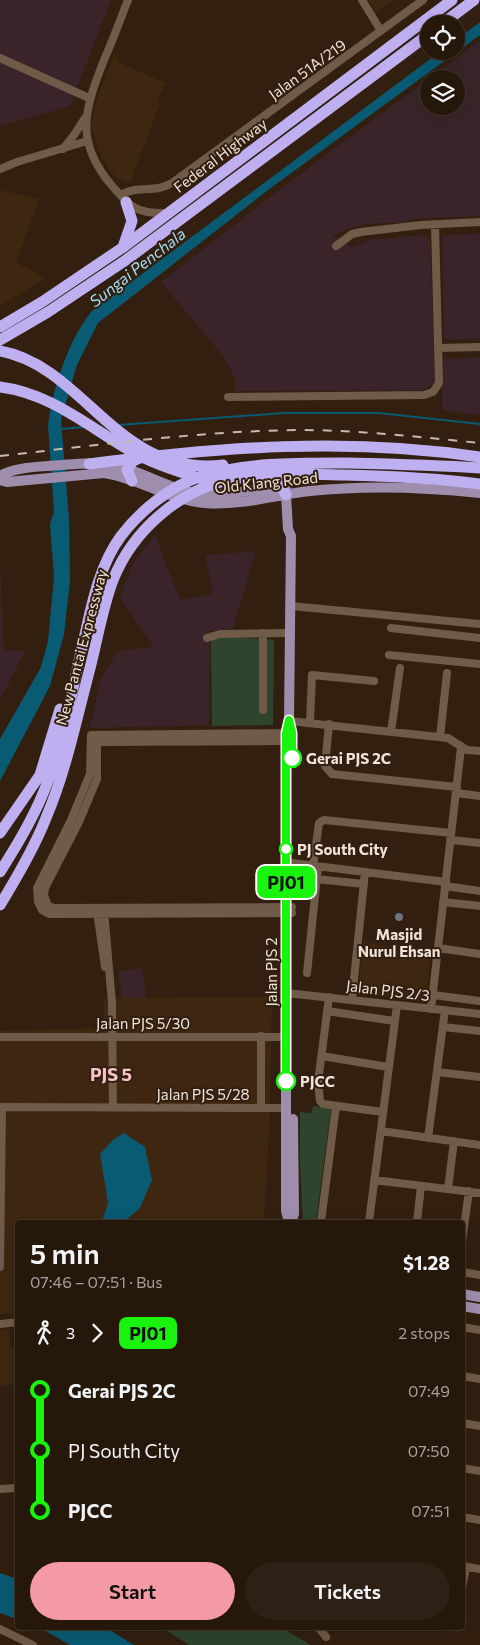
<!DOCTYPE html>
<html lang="en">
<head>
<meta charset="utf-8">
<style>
  :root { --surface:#26170b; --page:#2e2014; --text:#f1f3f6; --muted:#a49f9d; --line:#42362c; --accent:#f49aa5 }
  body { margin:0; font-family:Commissioner,sans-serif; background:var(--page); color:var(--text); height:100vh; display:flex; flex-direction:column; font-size:19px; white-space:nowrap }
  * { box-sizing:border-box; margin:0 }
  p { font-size:16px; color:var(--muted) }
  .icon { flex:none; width:28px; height:28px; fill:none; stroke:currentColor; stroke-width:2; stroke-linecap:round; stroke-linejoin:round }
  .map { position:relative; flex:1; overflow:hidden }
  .side { position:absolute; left:15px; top:1220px; width:450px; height:410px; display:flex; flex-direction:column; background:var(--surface); border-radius:5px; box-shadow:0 5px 20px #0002,0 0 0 1px var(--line) }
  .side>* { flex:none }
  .badge { padding:0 10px; border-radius:8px; font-size:18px; line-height:32px }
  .controls { position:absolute; left:420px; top:15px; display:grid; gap:10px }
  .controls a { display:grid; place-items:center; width:45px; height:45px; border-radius:50%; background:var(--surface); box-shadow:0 5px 20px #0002,0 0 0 1px var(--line); font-size:25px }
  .map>.badge { position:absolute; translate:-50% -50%; box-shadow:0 0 0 2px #fff }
  .legs { display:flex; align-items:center; gap:8px; height:55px; padding:0 15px; font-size:16px }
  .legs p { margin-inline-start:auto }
  .head { display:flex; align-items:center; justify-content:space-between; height:85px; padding:0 15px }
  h1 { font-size:28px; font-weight:600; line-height:38px }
  .button { display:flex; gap:10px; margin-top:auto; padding:10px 15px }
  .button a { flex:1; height:58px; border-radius:30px; background:var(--accent); color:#111; font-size:20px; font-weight:600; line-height:58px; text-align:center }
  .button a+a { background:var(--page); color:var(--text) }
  ul { padding:0 15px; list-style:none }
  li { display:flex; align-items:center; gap:18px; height:60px; font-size:19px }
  li i { display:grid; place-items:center; width:8px; height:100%; margin:0 6px; background:currentColor }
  li i::after { content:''; width:12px; height:12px; margin:-6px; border:4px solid; border-radius:50%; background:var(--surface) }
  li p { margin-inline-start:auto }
  li:first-child i { background:linear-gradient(#0000 50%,currentColor 0) }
  li:last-child i { background:linear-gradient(currentColor 50%,#0000 0) }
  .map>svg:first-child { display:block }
  .built { fill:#3e2610 }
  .industrial { fill:#392529; fill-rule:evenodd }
  .green { fill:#2e442d }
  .water { fill:#095a73 }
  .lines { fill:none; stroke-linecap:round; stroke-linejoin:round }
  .stream { stroke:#095a73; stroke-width:2 }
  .minor { stroke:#705a48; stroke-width:8 }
  .major { stroke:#9f8dad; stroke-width:10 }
  .highway { stroke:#beaff1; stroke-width:11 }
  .rail { stroke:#c7b9ae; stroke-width:2; stroke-dasharray:9 9; stroke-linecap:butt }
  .line-1-casing { stroke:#fff; stroke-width:11 }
  .line-1 { stroke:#19f40e; stroke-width:8 }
  .stop-1-dot { fill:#fff; stroke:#19f40e; stroke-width:2.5 }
  .worship-dot { fill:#6b7280; stroke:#321f0f; stroke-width:2 }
  .labels { text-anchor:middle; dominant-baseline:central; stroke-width:4; stroke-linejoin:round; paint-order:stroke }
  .street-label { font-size:15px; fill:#f0e3d9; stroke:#321f0f }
  .stop-label { font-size:15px; font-weight:bold; fill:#f0e3d9; stroke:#321f0f; text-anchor:start }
  .poi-label { font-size:15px; font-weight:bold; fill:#f0e3d9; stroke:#321f0f }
  .water-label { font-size:16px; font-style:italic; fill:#a5ddf4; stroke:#321f0f }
  .quarter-label { font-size:18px; font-weight:bold; fill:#f7c3c8; stroke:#321f0f }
</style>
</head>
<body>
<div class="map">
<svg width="480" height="1645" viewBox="0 0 480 1645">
  <rect width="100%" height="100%" fill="#321f0f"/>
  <path class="built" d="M368 0H394L376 12Z
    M114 54 122 64 166 83 157 102 160 104 130 183 116 178 107 166 98 150 91 126 95 104Z
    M0 190 39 199 16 262 45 278 0 306Z
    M363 941 430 957 426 1001 358 994Z
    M272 997 270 1116 264 1222H18L17 1313 0 1314V1031L100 1028 104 1024V998Z
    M0 1330H10V1349H18L17 1383 0 1386Z"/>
  <path class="industrial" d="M0 0H111L70 106 0 126Z
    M480 40V216L411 219 405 222 366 224 332 235 352 247 375 239 425 235 430 240 435 382 424 390 235 391V378L224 357 161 282 270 197ZM429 79H456V106H429Z
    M480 234V338L448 340 444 336 442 235Z
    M480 357V415L442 410 441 359Z
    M155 535 180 600 213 594 205 555 256 551 233 628 210 631 209 725 90 728 100 681 117 651 154 647 120 598 133 563Z
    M0 566 4 651H25L0 700Z
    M142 968 146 998H122L118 971Z"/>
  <path class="green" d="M231 637 274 640 273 725 212 726 211 639Z
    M313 1106 331 1108 316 1222H303L300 1163V1112L312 1113Z
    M163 1628H282L311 1645H189Z"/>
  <path class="water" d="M480 22V35L268 190 98 323 77 365 61 420 69 519 70 581 64 634 50 686 0 781V739L41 667 48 641 54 577 50 524 54 512 48 426C52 390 68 341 91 312L441 51H456V40Z
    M124 1133 145 1147 152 1180 140 1208 124 1222H102L108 1203 100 1154 113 1140Z
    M0 1573 17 1579V1619L0 1613Z
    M40 1628H106L134 1645H70Z"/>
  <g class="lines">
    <path class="stream" d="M118 425 284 413H379L480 424
      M61 429 84 427"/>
    <path class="minor" d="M128 0C120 20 113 40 104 60 84 111 74 142 113 187 132 209 139 214 168 213
      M362 0 381 31
      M0 58 89 98
      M63 149 74 135 85 118
      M0 169 17 162 87 141
      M120 195C141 184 153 194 172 183L423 0
      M336 246 352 234 361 232 421 225 480 222
      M438 348 480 347
      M228 397 424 395 433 392 439 383 435 224
      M291 606 480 624
      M391 628 480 638
      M263 633V710
      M207 638 220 634 291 633
      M389 655 480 664
      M289 721 448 738 467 750 480 751
      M310 722 312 675 374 681
      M329 724 325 766 332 774 457 787
      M391 732 400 668
      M292 733 91 735 90 774 71 820 37 888 38 902 42 910 49 914 292 913
      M97 735V779L79 822 45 888 44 895 48 906 55 908 292 907
      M440 737 447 673
      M93 742 292 741
      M456 793 480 796
      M451 840 480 843
      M292 863 446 882
      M313 866 319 823 324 820 451 833
      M316 879 364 884
      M445 886 480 891
      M443 902 480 906
      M104 910 112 1003 113 1107
      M97 912 105 967
      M438 948 480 954
      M307 973 318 867
      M286 993 480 1014
      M433 995 480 1001
      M329 997 318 1082 320 1101 323 1104 383 1112
      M352 999 365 872
      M431 1009 461 748
      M327 1011 394 1021
      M443 1027 480 1031
      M261 1036V1108
      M0 1037H286
      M322 1056 388 1067
      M437 1072 480 1077
      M0 1107 286 1108
      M381 1131 480 1145
      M428 1138 445 1010
      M374 1180 480 1193
      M448 1189 454 1141
      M321 1222 336 1106
      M369 1222 397 1005
      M417 1222 421 1186
      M462 1241 469 1191
      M0 1267 2 1107
      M462 1272 480 1275
      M0 1324 18 1322
      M462 1327 480 1330
      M462 1376 480 1379
      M462 1423 480 1426
      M462 1468 480 1471
      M0 1489 18 1488
      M462 1517 480 1520
      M462 1566 480 1569
      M462 1588 466 1567
      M319 1628 326 1637
      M0 1629 33 1645"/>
    <path class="major" d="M0 476C13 468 33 467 48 466 69 465 92 461 113 465 145 472 173 492 207 495 233 496 261 485 287 491
      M0 480 7 482 104 473C139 478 169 500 205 503 240 506 275 495 310 491 367 485 423 487 480 493
      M286 495 288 529 291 536 289 721 286 733V1211L289 1222
      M291 1222 294 1214 293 1119
      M462 1294 480 1297
      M462 1306 480 1309"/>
    <path class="highway" d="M442 24 474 0
      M124 244 132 221 126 202
      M0 327 42 302 122 248 452 0
      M0 340 48 312 126 260 429 34
      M0 351C86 367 116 477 223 465
      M0 387C48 393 84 423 124 447 148 462 174 470 202 479
      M89 464C220 447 348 437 480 457
      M132 481 127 470 133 461 140 458
      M262 482 269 481 281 485 286 495
      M0 833 40 775 60 709
      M0 872C19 842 37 812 49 778 63 741 70 700 79 661 89 621 95 571 121 536 140 511 170 486 202 476 249 462 299 463 348 463 392 464 436 465 480 468
      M0 905C16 879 35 846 46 818 66 771 76 721 89 672 97 642 102 609 113 580 133 530 180 489 233 479 269 472 307 474 343 475 389 476 435 478 480 484"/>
    <path class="rail" d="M0 456C99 445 199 431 298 430 359 430 419 437 480 443"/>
  </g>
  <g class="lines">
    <defs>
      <path id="line-1" d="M286 1081V733L289 720 292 733V758"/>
    </defs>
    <use href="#line-1" class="line-1-casing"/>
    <use href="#line-1" class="line-1"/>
  </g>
  <g class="stop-1-dot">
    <circle cx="292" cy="758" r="9"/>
    <circle cx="286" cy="849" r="6"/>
    <circle cx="286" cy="1081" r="9"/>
  </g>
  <circle class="worship-dot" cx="399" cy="917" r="5"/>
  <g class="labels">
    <g class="street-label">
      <text transform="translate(307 69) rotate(-36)">Jalan 51A/219</text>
      <text transform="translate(220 155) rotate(-37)">Federal Highway</text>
      <text transform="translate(266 482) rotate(-6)">Old Klang Road</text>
      <text transform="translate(81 647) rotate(-75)">New Pantai Expressway</text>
      <text transform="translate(271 972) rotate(-90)">Jalan PJS 2</text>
      <text transform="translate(388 990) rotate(7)">Jalan PJS 2/3</text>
      <text x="143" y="1023">Jalan PJS 5/30</text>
      <text x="203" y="1094">Jalan PJS 5/28</text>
    </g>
    <g class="stop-label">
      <text x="306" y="758">Gerai PJS 2C</text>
      <text x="297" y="849">PJ South City</text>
      <text x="300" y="1081">PJCC</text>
    </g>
    <g class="poi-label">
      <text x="399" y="934">Masjid<tspan x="399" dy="17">Nurul Ehsan</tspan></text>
    </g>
    <g class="water-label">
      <text transform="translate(137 267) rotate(-38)">Sungai Penchala</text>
    </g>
    <g class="quarter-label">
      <text x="111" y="1074">PJS 5</text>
    </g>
  </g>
</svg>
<div class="controls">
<a><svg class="icon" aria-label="locate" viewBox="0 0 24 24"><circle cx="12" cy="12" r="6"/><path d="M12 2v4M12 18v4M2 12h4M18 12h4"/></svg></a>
<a><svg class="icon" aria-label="layers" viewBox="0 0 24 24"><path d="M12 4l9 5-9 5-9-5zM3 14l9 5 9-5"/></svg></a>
</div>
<b class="badge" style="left:286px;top:882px;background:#19f40e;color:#111">PJ01</b>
<section class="side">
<div class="head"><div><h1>5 min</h1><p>07:46 – 07:51 · Bus</p></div><b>$1.28</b></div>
<div class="legs"><svg class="icon" aria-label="walk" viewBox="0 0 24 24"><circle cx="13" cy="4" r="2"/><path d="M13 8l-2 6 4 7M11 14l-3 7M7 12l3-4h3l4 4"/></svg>3<svg class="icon" aria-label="forward" viewBox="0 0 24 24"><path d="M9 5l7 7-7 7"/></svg><b class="badge" style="background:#19f40e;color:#111">PJ01</b><p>2 stops</p></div>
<ul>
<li><i style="color:#19f40e"></i><b>Gerai PJS 2C</b><p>07:49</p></li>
<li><i style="color:#19f40e"></i><span>PJ South City</span><p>07:50</p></li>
<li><i style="color:#19f40e"></i><b>PJCC</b><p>07:51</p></li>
</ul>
<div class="button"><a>Start</a><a>Tickets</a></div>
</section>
</div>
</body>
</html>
